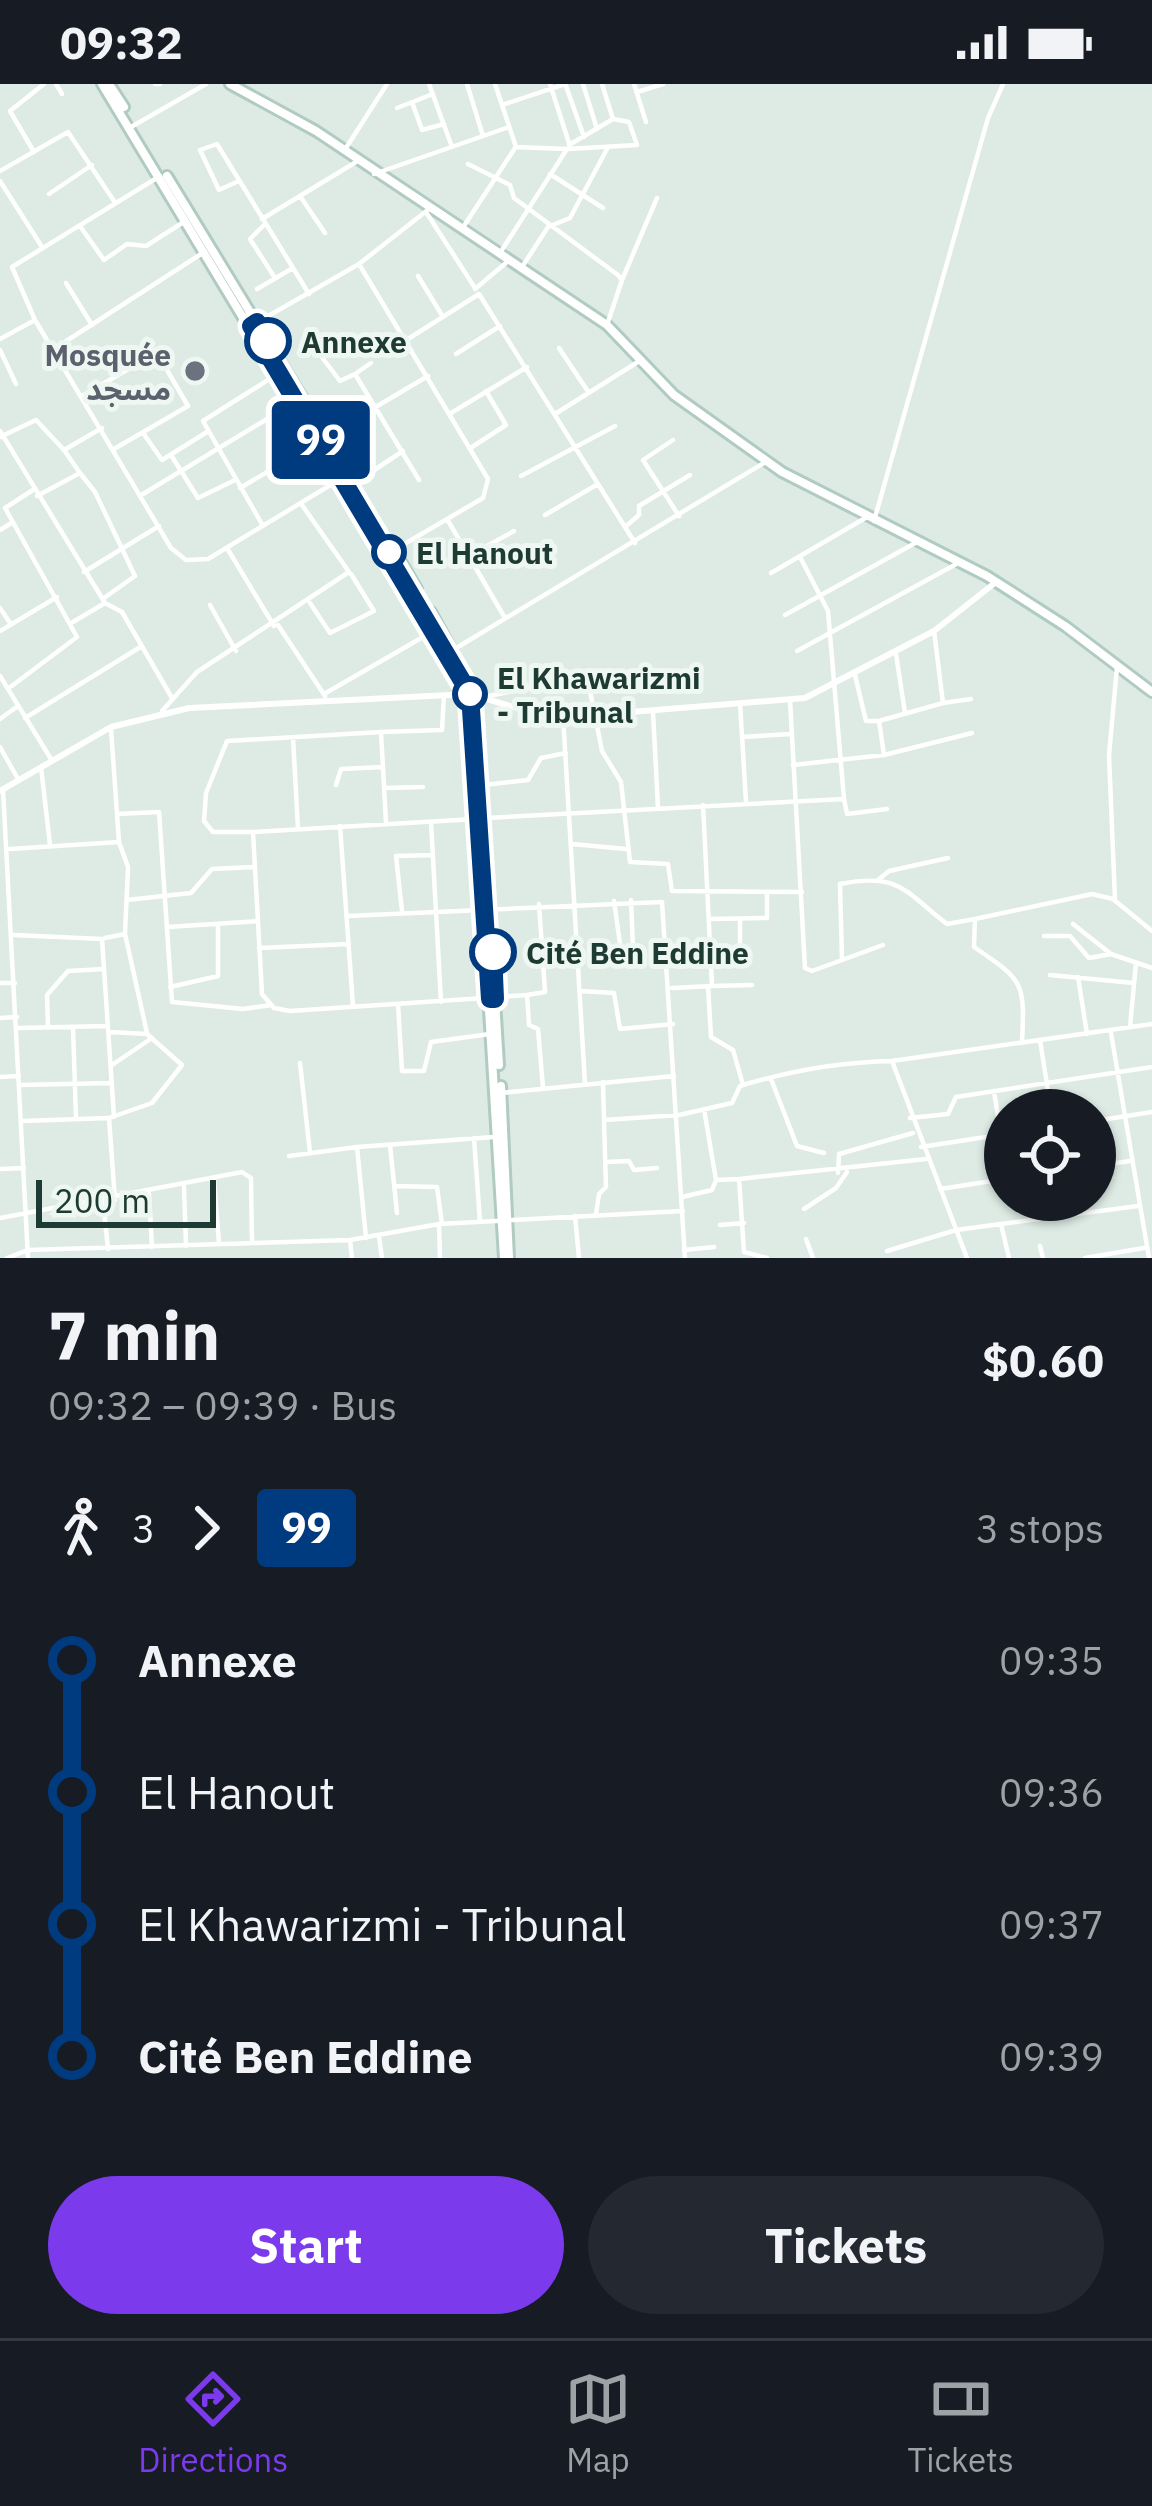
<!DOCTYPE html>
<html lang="en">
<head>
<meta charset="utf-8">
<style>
  :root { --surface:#171b24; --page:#242831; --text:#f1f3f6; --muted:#9ea1a6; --line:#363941; --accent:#7c3aed }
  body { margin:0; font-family:"IBM Plex Sans","Noto Sans Arabic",sans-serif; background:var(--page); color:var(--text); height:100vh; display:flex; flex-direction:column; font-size:45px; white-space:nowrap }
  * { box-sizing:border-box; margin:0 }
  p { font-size:39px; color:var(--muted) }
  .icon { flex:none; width:66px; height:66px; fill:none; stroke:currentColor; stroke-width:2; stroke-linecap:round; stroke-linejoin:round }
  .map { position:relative; height:1174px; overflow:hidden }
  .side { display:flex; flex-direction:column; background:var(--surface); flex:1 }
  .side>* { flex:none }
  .badge { padding:0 24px; border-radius:9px; font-size:42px; line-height:78px }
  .controls { position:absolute; left:984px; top:1005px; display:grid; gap:24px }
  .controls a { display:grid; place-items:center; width:132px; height:132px; border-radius:50%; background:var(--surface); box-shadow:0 3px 9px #0004; font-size:60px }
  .scale { position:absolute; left:36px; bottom:30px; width:180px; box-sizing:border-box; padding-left:12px; border:6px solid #1e3b33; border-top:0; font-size:33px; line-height:42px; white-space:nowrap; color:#1e3b33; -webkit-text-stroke:9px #eef7f2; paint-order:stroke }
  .map>.badge { position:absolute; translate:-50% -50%; box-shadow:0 0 0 6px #fff }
  .legs { display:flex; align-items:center; gap:18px; height:132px; padding:0 48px; font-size:39px }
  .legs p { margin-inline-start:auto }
  .summary { display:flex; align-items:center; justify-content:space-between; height:204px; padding:0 48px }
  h1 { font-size:66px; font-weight:800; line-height:90px }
  .primary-button { display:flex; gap:24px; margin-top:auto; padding:24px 48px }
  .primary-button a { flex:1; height:138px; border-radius:72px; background:var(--accent); color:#fff; font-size:48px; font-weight:800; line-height:138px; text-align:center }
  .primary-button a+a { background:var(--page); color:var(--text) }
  ul { padding:0 48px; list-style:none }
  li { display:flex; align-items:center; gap:42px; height:132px; font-size:45px }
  li i { display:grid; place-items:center; width:18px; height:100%; margin:0 15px; background:currentColor }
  li i::after { content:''; width:30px; height:30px; margin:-15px; border:9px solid; border-radius:50%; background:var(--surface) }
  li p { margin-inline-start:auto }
  li:first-child i { background:linear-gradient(#0000 50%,currentColor 0) }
  li:last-child i { background:linear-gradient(currentColor 50%,#0000 0) }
  .status { display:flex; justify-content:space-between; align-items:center; height:84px; padding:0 60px; background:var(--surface); direction:ltr }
  .status svg { height:33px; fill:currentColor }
  .tab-bar { display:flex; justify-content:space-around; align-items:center; height:168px; border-top:3px solid var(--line); background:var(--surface); font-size:33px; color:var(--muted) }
  .tab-bar a { display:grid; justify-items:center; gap:6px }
  .tab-bar .selected { color:var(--accent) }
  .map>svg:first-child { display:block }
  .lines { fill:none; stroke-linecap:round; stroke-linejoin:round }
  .secondary-casing { stroke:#b0cbc1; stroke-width:14 }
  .minor { stroke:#fff; stroke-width:4.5 }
  .tertiary { stroke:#fff; stroke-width:6 }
  .secondary { stroke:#fff; stroke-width:8 }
  .line-1-casing { stroke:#fff; stroke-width:27 }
  .line-1 { stroke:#003b80; stroke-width:18 }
  .stop-1-dot { fill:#fff; stroke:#003b80; stroke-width:6 }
  .worship-dot { fill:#6b7280; stroke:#eef7f2; stroke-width:4.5 }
  .labels { text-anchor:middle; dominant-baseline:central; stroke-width:10; stroke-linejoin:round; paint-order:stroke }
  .stop-label { font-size:30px; font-weight:bold; fill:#1e3b33; stroke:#eef7f2; text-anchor:start }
  .worship-label { font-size:30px; font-weight:bold; fill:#5b616d; stroke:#eef7f2; text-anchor:end }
</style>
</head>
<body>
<div class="status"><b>09:32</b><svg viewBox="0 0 49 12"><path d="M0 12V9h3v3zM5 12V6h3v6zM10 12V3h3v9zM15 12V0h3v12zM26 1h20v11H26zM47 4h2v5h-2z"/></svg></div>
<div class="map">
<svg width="1152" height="1174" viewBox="0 0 1152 1174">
  <rect width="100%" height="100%" fill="#ddebe4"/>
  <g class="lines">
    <defs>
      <path id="secondary" d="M102 0 470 610 504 1174
        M109 0 124 23
        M230 0 316 47 607 241 674 311 782 388 987 492 1065 542 1152 608
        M167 92 306 320
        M391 461 417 505
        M431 528 476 611 499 981
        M501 1002 509 1174"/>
    </defs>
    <use href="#secondary" class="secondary-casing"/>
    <path class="minor" d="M56 0 62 10
      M155 0H160
      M429 0 452 63
      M467 0 483 52
      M495 0 516 63 567 65
      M550 0 569 59
      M583 0 597 45
      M634 0 646 38
      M566 2 584 53
      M637 8 663 0
      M412 18 422 46 444 40
      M502 21 565 0
      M397 24 433 10
      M131 43 206 0
      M569 61 613 35 602 0
      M346 64 387 0
      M34 68 10 27 44 0
      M468 80 510 101 514 114 618 191 622 196 607 241
      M0 87 68 48 114 117
      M374 90 509 43
      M550 90 603 124
      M160 92 12 183 35 236 171 464 186 476 208 475 347 391
      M0 97 42 163
      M239 97 219 106 200 66 217 60 309 210
      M49 110 92 81
      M300 112 325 149
      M426 128 475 204
      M262 135 356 78
      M80 142 104 176 127 160 146 162 182 139
      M263 142 250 155 275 194
      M462 145 515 64
      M500 169 567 65 637 61 629 38 613 35
      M359 180 488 395 483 414 389 469
      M522 183 548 143 570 134 607 65
      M418 192 443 233
      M622 196 657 114
      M66 199 92 241
      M257 205 293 184
      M475 205 507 178
      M256 239 359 180 429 125
      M0 255 35 236
      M408 255 479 210 635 459
      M559 264 589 309
      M54 265 201 170
      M0 266 16 300
      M318 268 340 297 355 290 419 396
      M456 270 500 242
      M355 290 371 279
      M82 312 132 283
      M451 329 527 283
      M555 330 641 276
      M0 347 105 519 73 538
      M143 349 162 376 207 348
      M0 353 36 336 64 366 102 344
      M325 353 428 292
      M673 356 643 376 679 432
      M472 363 506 341 486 307
      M114 365 188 322 167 286
      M171 371 198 414 233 397
      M80 389 95 408 135 492 104 514
      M521 392 615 342
      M353 400 403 367
      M240 404 279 381
      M143 410 292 320
      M37 412 80 389 64 366
      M545 431 598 400
      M447 435 505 534
      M874 437 988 34 1003 0
      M263 442 203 337 279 289
      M625 443 639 431V422L690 391
      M0 446 13 438
      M227 464 274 542
      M469 472 514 447
      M84 488 159 442
      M771 489 867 433
      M105 519 122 528 172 614
      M310 519 330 549 374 527 351 490
      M210 521 236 567
      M0 524 10 539
      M785 531 917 458
      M278 541 325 612
      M0 547 57 513
      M453 566 767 377
      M797 567 960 478
      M896 570 905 629
      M855 591 866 637H879
      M0 592 51 675
      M9 604 77 553 5 424 33 406
      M324 610 430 549
      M484 613 587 592 602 667 621 698 630 778 668 780 672 807 802 808
      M790 616 805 884 812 887 883 861
      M740 619 746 718
      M943 619 971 615
      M162 627 197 588 349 488 302 421
      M653 628 658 724
      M563 632 585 1000
      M25 634 142 562
      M0 635 18 622
      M381 648 442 646 444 611
      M742 653 790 650
      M293 654 298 745
      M0 663 18 695
      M884 671 879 637 943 619 934 547
      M793 681 884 671 972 649
      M41 683 50 761
      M336 701 341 685 383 683
      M484 701 528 696 541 674 566 669
      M384 704 423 703
      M3 706 28 1174
      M844 715 847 730 887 725
      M117 730 159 728 172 918 243 925 271 921
      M486 734 844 715 828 527 800 473
      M475 735 253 748 262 910 274 924 290 927 527 911 529 941 538 945 543 1004
      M431 738 441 918
      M340 742 353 922
      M253 748H213L204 737 206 709 227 657 381 648 386 739
      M572 760 626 765
      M10 765 119 758 111 645
      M878 796 889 787 948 774
      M127 816 191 809 212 785 253 783
      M1115 816 1109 671 1117 583
      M614 817 621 867 633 864 631 816
      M402 827 396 772 433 771
      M347 832 662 818 685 1174
      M709 835 767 834V808
      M740 835V874
      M975 835 1092 810 1113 815 1152 847
      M1073 840 1111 870 1152 884
      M168 843 258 837
      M125 850 147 949
      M14 851 102 855 114 1033
      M1044 852H1070L1089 874 1111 870
      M105 854 125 850 128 783 119 758
      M259 864 349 860
      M842 876 840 800C900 788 905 808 947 840L975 835 974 863C1024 897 1025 898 1022 959
      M1050 891 1134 899
      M1078 893 1087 950
      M0 899H15
      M708 902 711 953 733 966 743 1001
      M712 902 752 901
      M170 903 218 892V840
      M672 904 712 902 703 721
      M580 907 614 909 620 945 673 940
      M527 911 545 908 539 820
      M398 920 402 987H424L431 958 490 950
      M0 934 17 933
      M73 943 76 1035
      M1130 943 1136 879
      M18 944 107 942
      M48 944 47 911 68 887 104 885
      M1111 949 1149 1174
      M1040 956 1051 1026
      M892 977 1152 940
      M300 979 310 1069
      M112 981 152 954
      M0 993 19 992
      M771 995 797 1062 824 1069
      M603 998 604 1036 679 1031 732 1019 740 1002C789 987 840 978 892 977L967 1174
      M19 1001 112 999
      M994 1007 1005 1078
      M501 1009 674 992
      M109 1034 152 1019 182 981 147 950 110 948
      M910 1034 948 1030 956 1013 1152 983
      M23 1037 109 1034 115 1116
      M1095 1037 1152 1028
      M474 1054 480 1138
      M390 1061 397 1129
      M921 1063 1005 1050
      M289 1072 357 1063
      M606 1078 629 1077 634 1086 657 1084
      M1095 1082 1130 1077
      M0 1085 24 1084
      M838 1089 839 1070 913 1049
      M214 1094 219 1160
      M739 1095 926 1075
      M716 1096 739 1095 744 1168 767 1174
      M394 1102 437 1103 442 1140
      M184 1103 186 1162
      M940 1105 1005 1095
      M149 1110 152 1163
      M682 1113 712 1106 716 1096 704 1025
      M1065 1116 1067 1131
      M103 1118 108 1165
      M804 1125 836 1104 847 1088
      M596 1130 599 1110 606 1103 604 1038
      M575 1132 579 1174
      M0 1134 242 1088 251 1094 252 1158
      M439 1140 440 1174
      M720 1141 744 1139
      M379 1152 382 1174
      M366 1154 357 1063 494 1053
      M806 1155 813 1174
      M350 1156 352 1174
      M1040 1162 1043 1174
      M684 1166 714 1163
      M887 1167 956 1146 1001 1140
      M7 1174 28 1166 350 1156 439 1140 683 1127
      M1009 1174 1001 1140 1138 1122
      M1085 1174 1144 1164"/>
    <path class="tertiary" d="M0 707 111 643 189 624 470 610 530 628 581 632 805 614 934 547 996 498"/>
    <use href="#secondary" class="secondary"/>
  </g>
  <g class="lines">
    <defs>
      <path id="line-1" d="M268 257 257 238 251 242 470 610 490 915H495L493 868"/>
    </defs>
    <use href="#line-1" class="line-1-casing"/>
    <use href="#line-1" class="line-1"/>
  </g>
  <g class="stop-1-dot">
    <circle cx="268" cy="257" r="21"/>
    <circle cx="389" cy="468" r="15"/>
    <circle cx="470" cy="610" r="15"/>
    <circle cx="493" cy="868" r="21"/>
  </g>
  <circle class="worship-dot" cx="195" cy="287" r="12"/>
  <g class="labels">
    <g class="stop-label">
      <text x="301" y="257">Annexe</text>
      <text x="416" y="468">El Hanout</text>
      <text x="497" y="593">El Khawarizmi<tspan x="497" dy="34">- Tribunal</tspan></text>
      <text x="526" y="868">Cité Ben Eddine</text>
    </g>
    <g class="worship-label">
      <text x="171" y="270">Mosquée<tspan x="171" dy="34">مسجد</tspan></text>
    </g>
  </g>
</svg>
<div class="controls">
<a><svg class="icon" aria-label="locate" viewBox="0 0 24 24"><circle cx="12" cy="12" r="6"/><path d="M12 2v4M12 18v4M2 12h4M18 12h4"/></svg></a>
</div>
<div class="scale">200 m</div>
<b class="badge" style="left:321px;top:356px;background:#003b80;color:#fff">99</b>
</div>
<section class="side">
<div class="summary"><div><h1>7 min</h1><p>09:32 – 09:39 · Bus</p></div><b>$0.60</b></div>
<div class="legs"><svg class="icon" aria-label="walk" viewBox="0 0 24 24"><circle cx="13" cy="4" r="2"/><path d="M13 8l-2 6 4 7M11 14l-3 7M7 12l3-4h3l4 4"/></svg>3<svg class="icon" aria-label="forward" viewBox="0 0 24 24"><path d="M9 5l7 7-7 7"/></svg><b class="badge" style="background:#003b80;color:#fff">99</b><p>3 stops</p></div>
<ul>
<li><i style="color:#003b80"></i><b>Annexe</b><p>09:35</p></li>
<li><i style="color:#003b80"></i><span>El Hanout</span><p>09:36</p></li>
<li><i style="color:#003b80"></i><span>El Khawarizmi - Tribunal</span><p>09:37</p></li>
<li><i style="color:#003b80"></i><b>Cité Ben Eddine</b><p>09:39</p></li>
</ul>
<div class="primary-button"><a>Start</a><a>Tickets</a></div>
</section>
<nav class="tab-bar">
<a class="selected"><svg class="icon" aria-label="directions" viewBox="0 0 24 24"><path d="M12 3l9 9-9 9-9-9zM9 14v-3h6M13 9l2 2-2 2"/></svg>Directions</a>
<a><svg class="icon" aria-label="map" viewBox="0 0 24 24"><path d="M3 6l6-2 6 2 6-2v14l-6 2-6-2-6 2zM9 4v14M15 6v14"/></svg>Map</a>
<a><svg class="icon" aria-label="tickets" viewBox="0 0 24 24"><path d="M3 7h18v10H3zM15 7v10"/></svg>Tickets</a>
</nav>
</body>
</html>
